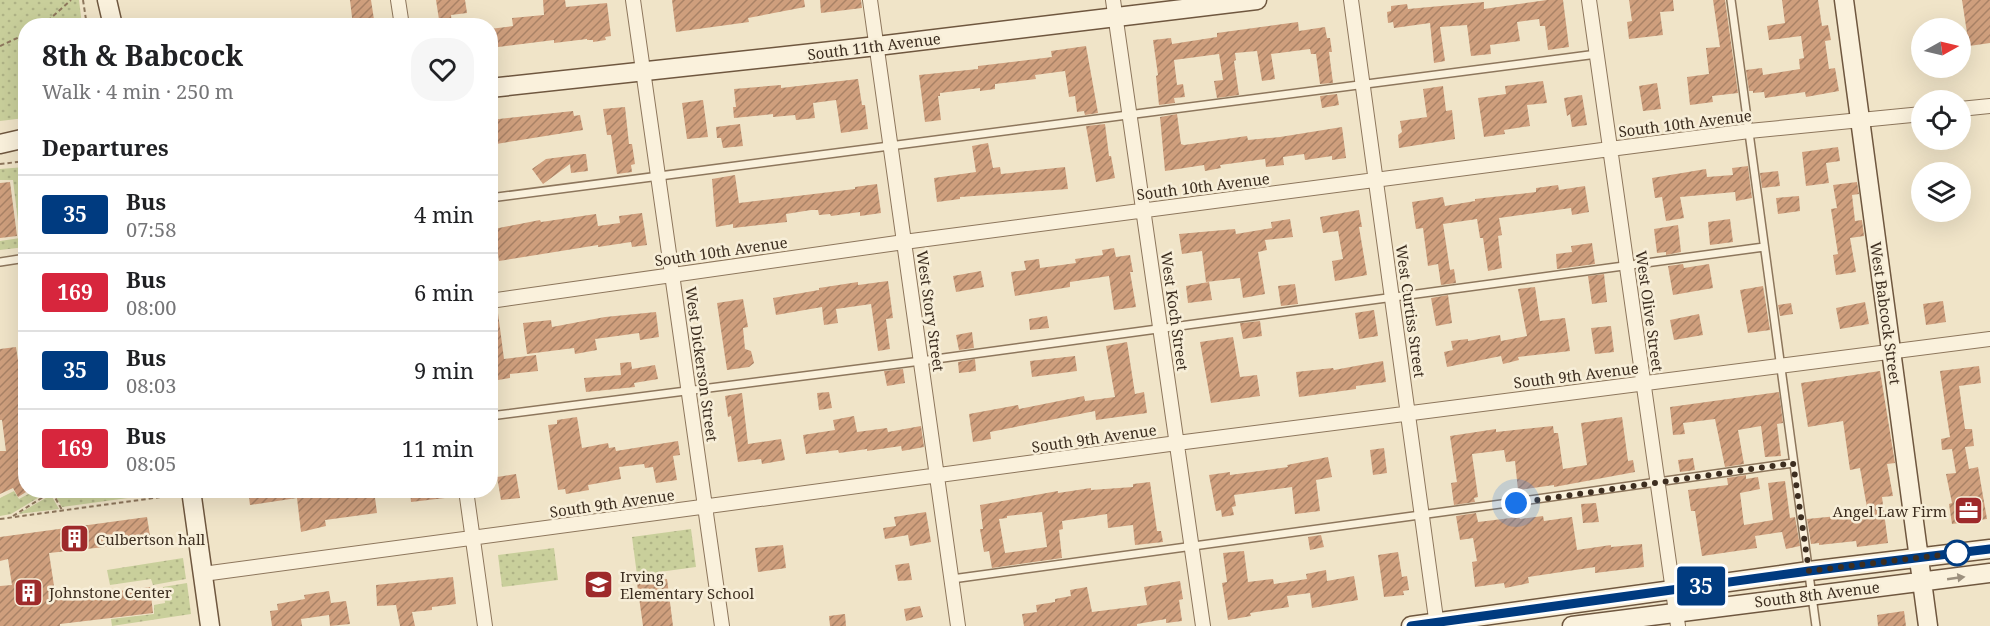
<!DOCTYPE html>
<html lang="en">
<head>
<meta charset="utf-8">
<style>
  :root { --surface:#fff; --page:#f6f6f6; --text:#202124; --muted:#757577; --line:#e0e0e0 }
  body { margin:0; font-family:"Noto Serif",serif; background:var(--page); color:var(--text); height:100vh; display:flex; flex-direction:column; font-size:22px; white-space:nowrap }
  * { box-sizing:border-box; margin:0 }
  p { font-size:20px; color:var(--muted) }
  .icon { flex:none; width:33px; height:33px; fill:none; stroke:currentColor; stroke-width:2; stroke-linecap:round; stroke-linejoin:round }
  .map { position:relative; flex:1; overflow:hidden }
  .drawer { position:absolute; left:18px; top:18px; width:480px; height:480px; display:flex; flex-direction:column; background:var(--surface); border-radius:24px; box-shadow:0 6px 24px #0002 }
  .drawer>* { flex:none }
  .badge { padding:0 12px; border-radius:4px; font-size:21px; line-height:39px }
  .needle { width:39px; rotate:82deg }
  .buttons { position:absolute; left:1911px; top:18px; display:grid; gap:12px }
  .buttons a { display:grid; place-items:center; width:60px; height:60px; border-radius:50%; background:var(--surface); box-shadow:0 6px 24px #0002; font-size:30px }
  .you { position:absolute; width:30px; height:30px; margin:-15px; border:4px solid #fff; border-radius:50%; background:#1a73e8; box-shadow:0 0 0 9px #1a73e833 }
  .map>.badge { position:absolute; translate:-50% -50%; box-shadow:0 0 0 3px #fff }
  h2 { padding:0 24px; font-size:22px; line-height:54px }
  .round { display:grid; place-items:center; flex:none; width:63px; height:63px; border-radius:24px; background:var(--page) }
  .head { display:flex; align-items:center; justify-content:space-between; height:102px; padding:0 24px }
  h1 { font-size:28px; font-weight:700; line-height:45px }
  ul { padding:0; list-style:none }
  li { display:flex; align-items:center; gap:18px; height:78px; padding:0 24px; border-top:2px solid var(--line) }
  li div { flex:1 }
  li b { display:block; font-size:22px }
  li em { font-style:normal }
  li .badge { min-width:66px; font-weight:700; text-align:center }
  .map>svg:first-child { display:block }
  .grass { fill:url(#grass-dots) }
  .building { fill:url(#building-hatch); fill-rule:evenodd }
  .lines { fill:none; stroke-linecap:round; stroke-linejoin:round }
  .lane-casing { stroke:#8d765c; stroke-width:10 }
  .street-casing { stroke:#8d765c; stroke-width:16 }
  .secondary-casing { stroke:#6f573f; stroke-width:21 }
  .path { stroke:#8d765c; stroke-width:2; stroke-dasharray:4.5 3; stroke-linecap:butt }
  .lane { stroke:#faf1dc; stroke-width:7 }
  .street { stroke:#faf1dc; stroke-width:14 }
  .secondary { stroke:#faf1dc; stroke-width:18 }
  .oneway { fill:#9c907e }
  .line-casing { stroke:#fff; stroke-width:14 }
  .line { stroke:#003b80; stroke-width:9 }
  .walk { stroke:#3d2e20; stroke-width:6; stroke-dasharray:0 10.8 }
  .stop-dot { fill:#fff; stroke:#003b80; stroke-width:3 }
  .labels { text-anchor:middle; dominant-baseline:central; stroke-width:5; stroke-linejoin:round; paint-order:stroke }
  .street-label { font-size:15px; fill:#3d2e20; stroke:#f7eed8 }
  .poi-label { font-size:15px; fill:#3d2e20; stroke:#f7eed8; text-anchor:start }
</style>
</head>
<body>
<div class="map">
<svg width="1990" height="626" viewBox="0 0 1990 626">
  <defs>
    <pattern id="grass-dots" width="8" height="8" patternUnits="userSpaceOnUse" patternTransform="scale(1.5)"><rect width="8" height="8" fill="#c9cf9b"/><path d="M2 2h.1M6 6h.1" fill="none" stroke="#aeb285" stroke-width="1.8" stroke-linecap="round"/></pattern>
    <pattern id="building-hatch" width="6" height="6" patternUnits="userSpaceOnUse" patternTransform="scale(1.5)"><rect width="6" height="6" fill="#cf9f7d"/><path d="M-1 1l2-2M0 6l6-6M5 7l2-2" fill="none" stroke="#a98266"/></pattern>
  </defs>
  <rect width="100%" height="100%" fill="#f0e4c8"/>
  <path class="grass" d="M0 0H79L82 25 26 26 25 118 0 121Z
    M25 167V247L0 250V241L20 238 13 180H0V169Z
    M107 490H172V492L62 507 52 491H100L102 493Z
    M14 491 19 499 34 491H47L46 493 11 514 0 516V498Z
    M51 495 59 509 18 514Z
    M691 529 696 567 637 575 632 537Z
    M554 548 558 580 502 587 498 555Z
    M183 558 186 579 153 585 151 579 110 585 107 570Z
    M187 583 191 614 112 626 111 619 154 614V605L165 603 163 587Z"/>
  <path class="building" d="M350 0H371L375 26H353Z
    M436 0H465L467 13 451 15 452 26H440Z
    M543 0H565L566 7 607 3 611 36 605 37 606 40 593 42V40H587V39L554 43V40L490 48V29L513 26 512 18 544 15Z
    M672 0H804L805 7 748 18 749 22 676 32Z
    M820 0H861L862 8 821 13Z
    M1547 0H1563L1569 47 1548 50 1545 26H1540L1539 19 1517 22 1520 41 1490 45 1491 54 1471 56 1467 25 1440 27 1445 61 1434 63 1430 23 1394 28 1393 22 1388 23 1387 12 1391 11V6L1407 4 1408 9 1484 2V9Z
    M1629 0H1673L1674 11 1660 12 1663 35 1629 39 1627 22 1632 21Z
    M1713 0H1725L1738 93 1712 96 1713 102 1690 105 1687 77 1709 74 1706 48 1720 47Z
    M1782 0H1818L1822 26 1828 25 1831 40 1825 41 1829 69 1835 68 1839 91 1806 97 1805 92 1765 98 1764 92 1753 93V91H1749L1746 70 1762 68 1763 75 1800 69 1799 59 1804 58 1801 36 1769 40 1767 26 1785 23Z
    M1962 0H1990V43L1969 46Z
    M1298 22 1299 31 1325 27 1327 38H1330L1332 52H1329L1333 83 1320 84 1316 54H1311L1310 49 1271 54 1275 79 1262 81 1257 51 1235 53 1236 60 1234 61 1239 95 1217 98 1214 81 1223 80 1219 54 1174 60 1177 85 1183 84 1185 97 1174 98 1175 103 1159 105 1156 76 1158 75 1153 40 1171 38 1172 44 1217 37V33Z
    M1086 46 1098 113 1085 115 1084 111 1077 112 1075 96 1069 97 1065 71 1035 75 1036 79 995 84V89L980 91V88L940 93V96H938L941 120 925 122 919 75 978 69V66L1052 57 1051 51Z
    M858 79 862 105H865L868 129 841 133 836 100 813 103 815 118 796 120 795 115 773 117V114L734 118 733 107H736L734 89 781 85V88Z
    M1543 81 1547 103 1527 105 1530 126 1504 130 1505 134 1484 137 1478 98 1506 94 1505 86Z
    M1657 83 1661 109 1643 111 1639 86Z
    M1443 86 1446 111 1452 110 1455 139 1399 148 1398 135 1402 132 1400 121 1427 117 1423 89Z
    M1337 94 1339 105 1322 108 1320 96Z
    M1582 95 1587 125 1572 127 1570 114 1567 116 1564 98Z
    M703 100 708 137 687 139 682 103Z
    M625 107 629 144H632L635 164 631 165 632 172 617 174 611 135H607L603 109Z
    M573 111 574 116 580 115 583 130 490 145V120Z
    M1177 114 1181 144 1184 145 1247 136 1248 140 1280 137 1342 127 1346 158 1332 160V156L1305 160 1304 154 1283 157 1284 165 1266 167 1265 159 1220 165 1221 168 1205 171 1204 165 1165 171 1160 117Z
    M740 124 743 146 723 148 721 138H717L716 127Z
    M1105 124 1109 156H1111L1115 178 1096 182 1086 126Z
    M988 143 993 168 1000 167 1001 174 1065 167 1068 189 960 197V199L937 202 934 178 976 172 972 146Z
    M1838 147 1840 161 1826 163 1829 183 1806 186 1802 152Z
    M584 154H586L588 171 571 173 570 164 543 184 532 169 546 159Z
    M1748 166 1752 198 1736 201 1735 192 1680 197 1684 218 1666 221 1662 197 1655 198 1652 178 1706 169 1707 177 1733 175 1732 168Z
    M1778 171 1780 186 1762 188 1760 173Z
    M735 175 739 203 855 189V187L877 184 881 213 860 216V212L831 216 830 214 819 215 818 210H811L786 214 787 222 733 228V224L716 227 712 179Z
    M10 182 17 236 0 238V183Z
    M1857 182 1859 194 1852 195 1855 221 1862 220 1864 236 1850 238 1856 272 1836 275 1833 255 1838 254 1831 209 1837 208 1833 185Z
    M1558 185 1559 190 1585 186 1589 212 1572 215 1571 208 1499 218 1502 235 1498 236 1502 268 1488 271 1483 238H1480L1477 219 1443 224 1450 270 1454 269 1456 283 1441 285 1438 264 1428 266 1423 228 1416 229 1412 202 1443 197 1445 206 1475 201V199L1536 192V188Z
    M1799 196 1800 211 1778 214 1776 198Z
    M1359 210 1362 227H1359L1367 275 1335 281 1332 261 1343 259 1338 231 1323 233 1320 217Z
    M642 213 647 245 632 247 631 242 598 247V245L499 261 494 229 540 220 541 222 596 214 598 226 620 223 619 216Z
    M1290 219 1293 237 1265 240 1267 250 1258 252 1265 294 1243 298 1240 278 1206 282 1202 251 1182 254 1179 234 1235 229 1236 234 1272 228 1271 222Z
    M1730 219 1733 242 1710 245 1708 222Z
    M1678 225 1681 252 1666 255V252L1657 253 1654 229Z
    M1592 243 1595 264 1557 269 1556 254 1572 252 1571 246Z
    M1114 248 1116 257 1130 255 1133 272H1130L1136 307 1114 310 1109 276 1070 282V287L1015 296 1011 272 1026 270 1024 261 1039 259 1040 268 1076 263 1075 259 1103 255 1102 250Z
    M1683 264 1684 268 1709 264 1713 288 1673 295 1668 266Z
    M981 271 984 287 956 292 953 276Z
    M1604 274 1607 302 1592 304 1588 276Z
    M888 281 893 318 886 319 890 349 878 351 871 304 836 309 838 323 824 325 822 307 776 315 773 298 819 290V288L858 282V285Z
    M1209 282 1212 300 1188 303 1186 286Z
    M1295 284 1298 304 1281 306 1278 286Z
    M1763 286 1770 330 1748 333 1740 290Z
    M1535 287 1540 321 1565 318 1570 351 1518 357 1519 360 1503 364 1501 356 1447 367 1444 352 1453 350 1451 341 1468 339V341L1500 335 1501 341 1527 336 1518 289Z
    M1448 295 1452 323 1436 326 1431 298Z
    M743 299 748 327 743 328 745 349 751 351 754 363 749 367 727 370 717 303Z
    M1943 301 1946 322 1926 325 1923 304Z
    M1865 302 1869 324 1840 329 1836 308Z
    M1791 303 1793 314 1780 316 1778 305Z
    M1374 310 1378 336 1359 339 1355 313Z
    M656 312 659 337 640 340 639 333 595 339 597 350 575 354 574 348 527 354 523 323 551 320 552 327 605 317Z
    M490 313H498L504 359 536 355 538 371 510 374V378L492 381Z
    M1699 314 1703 335 1674 340 1670 320Z
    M1047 316 1049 328 1030 330 1029 319Z
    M1260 321 1262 336 1243 339 1240 323Z
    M1611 326 1614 352 1595 354 1591 328Z
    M972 332 974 348 959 350 956 335Z
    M1233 337 1240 377 1257 375 1260 396 1211 403 1200 342Z
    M1127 342 1135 394 1144 392 1147 413 1096 420 1095 411 990 432 991 439 973 442 969 414 1018 405 1019 409 1084 396 1085 401 1115 397 1106 346Z
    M16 347 22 387 26 386V492L18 497 13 488 0 494V451H6L2 420H0V349Z
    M1075 356 1077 371 1032 377 1030 361Z
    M975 359 976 371 959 373 958 362Z
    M1383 361 1386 382 1356 386V389L1299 397 1296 372 1333 368 1334 370Z
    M631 362 632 369 655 365 658 379 634 383 635 387 586 392 584 378 621 375 620 363Z
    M1979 366 1981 383 1959 386 1965 429H1972L1974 446 1965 447 1969 469 1978 467 1987 519 1952 524 1949 504 1952 503 1946 474 1956 473 1952 449 1942 450 1941 439 1950 437 1940 371Z
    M903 369 905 383 887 386 884 371Z
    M1880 371 1895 463 1887 464 1893 496 1882 497 1888 543 1857 547 1856 541 1819 545V543L1811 544 1807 519 1868 513 1860 468 1850 470 1843 421 1808 427 1801 383Z
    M829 392 832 408 819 410 817 393Z
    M1779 392 1783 423 1777 424 1781 456 1765 457 1761 426 1738 430 1744 464 1725 467 1715 419 1683 423 1685 434 1673 435 1670 407Z
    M742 393 748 444 781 439 785 460 762 464 761 459 738 462 731 416 728 417 725 396Z
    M854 416 857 432 887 428 888 432 921 426 924 447 902 451 901 446 867 451V449L839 453 838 450 806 454 803 435 835 430 833 420Z
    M577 417 582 448 608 443 609 448 615 447 616 451 678 441 680 455 673 456 677 480 656 483 653 467 645 468 644 464 619 467 621 479 588 485 589 490 566 494 565 489 558 490 548 425 557 424V420Z
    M1622 417 1628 461 1633 460 1635 472 1554 487V485L1518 490 1515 461 1506 462 1504 450 1472 454 1478 497 1474 498 1475 502 1454 505 1451 483 1457 482 1450 436 1496 429V432L1553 426 1554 433H1558L1563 469 1587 465 1581 423Z
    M1384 448 1387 473 1373 475 1370 450Z
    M1328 457 1332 477 1316 480 1320 511 1295 514 1292 487 1234 495 1236 506 1232 507 1234 515 1222 517 1221 510 1216 511 1209 475 1230 472V475L1288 467 1287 465Z
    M1693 458 1695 470 1680 472 1678 460Z
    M516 474 520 498 501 500 497 477Z
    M1746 475V479L1758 477 1760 489 1740 493 1744 525 1773 520 1768 483 1785 481 1790 518 1795 517 1800 546 1786 549 1782 532 1755 536 1757 548 1702 556 1695 511H1691L1688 490 1728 485 1727 478Z
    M1150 482 1157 531H1161L1163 542 1135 545 1133 525 1108 528 1107 514 1062 521 1063 529 1059 530 1062 558 992 568 989 551 984 552 980 529H983L980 505 1058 491V493L1091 488V490L1133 487V484ZM1042 512 1047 547 1005 553 999 519 1007 518V516Z
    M248 490H374L377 513 325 520 326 526 301 532 297 498 250 505Z
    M410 490H444L445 498 411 502Z
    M1596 503 1599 522 1583 523 1581 504Z
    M926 512 931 542 910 546 908 535 885 539 883 528 896 526 894 517Z
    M1476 513 1478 522 1519 517 1520 519 1543 516 1544 521 1572 517 1577 550 1611 545V547L1642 544 1644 567 1595 573V567L1528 577 1529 583 1505 588 1504 583 1475 587 1472 562 1477 561 1473 538 1460 540 1456 516Z
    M147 517 151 542 49 553 56 599 150 587 153 613 60 624V626H0V586L12 585 8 559 0 561V537Z
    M1321 535 1324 547 1310 550 1308 537Z
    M783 545 786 568 758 572 755 548Z
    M1244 551 1248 582 1273 579 1274 584 1307 579 1306 574 1326 570 1327 581 1354 576 1358 600 1312 608 1310 593 1287 596 1289 607 1250 613 1251 616 1228 620 1222 583 1227 582 1223 553Z
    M1398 552 1402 577 1407 576 1409 590 1403 591 1404 595 1384 597 1378 555Z
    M909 563 912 580 898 581 895 565Z
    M453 577 456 604 432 607V610L412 612 415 626H400L396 605 377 606 376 585Z
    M667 579 673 626H643L637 583Z
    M1180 581 1183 599 1179 600 1182 621 1166 623V619L1137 624V626H1024L1022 614 1037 612 1036 605 1055 602V599L1071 596 1070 590 1087 587 1092 612 1147 605 1144 587Z
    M329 591 331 603 346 601 350 624 330 626 329 615 301 619 302 626H272L270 611 278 610 277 604 305 599 304 595Z
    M920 606 923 617 906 621 904 609Z
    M1904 611 1906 626H1878L1877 615Z
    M845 614 846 626H830L829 616Z"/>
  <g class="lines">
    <defs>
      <path id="lane" d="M1731 0 1816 626
        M490 198 1597 54
        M0 262 26 258
        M490 416 921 361 1764 247
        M952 579C1232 539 1513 504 1793 463"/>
      <path id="street" d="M398 0 402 26
        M633 0 722 626
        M870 0 958 626
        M1113 0 1203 626
        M1351 0 1437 626
        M1589 0 1678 626
        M1960 109 1990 106
        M490 301 904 242 1610 149 1749 131 1922 114
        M466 490 485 626
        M203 574 1177 443 1990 339"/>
      <path id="secondary" d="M107 0 113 26
        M1844 0 1928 626
        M490 88 877 46 1257 0
        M0 144 26 138
        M191 490 210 626
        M1411 626 1809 571 1990 549
        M1572 626 1990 573"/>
    </defs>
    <use href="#lane" class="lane-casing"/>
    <use href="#street" class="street-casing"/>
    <use href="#secondary" class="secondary-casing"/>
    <path class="path" d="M83 0 87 26
      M42 26 71 0
      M0 46 26 34
      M0 164 26 161
      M52 492 62 510
      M13 516 51 492
      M0 519 176 495"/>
    <use href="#lane" class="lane"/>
    <use href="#street" class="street"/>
    <use href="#secondary" class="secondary"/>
  </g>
  <defs><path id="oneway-solid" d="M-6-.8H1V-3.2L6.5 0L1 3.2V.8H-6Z" transform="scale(1.5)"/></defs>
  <use class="oneway" href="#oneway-solid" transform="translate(1956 578) rotate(-8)"/>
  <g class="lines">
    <defs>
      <path id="line" d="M1411 626 1809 571 1990 549"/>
    </defs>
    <use href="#line" class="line-casing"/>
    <use href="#line" class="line"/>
    <path class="walk" d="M1516 503 1793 463 1809 571 1957 553"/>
  </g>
  <defs>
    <symbol id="office-square" viewBox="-11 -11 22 22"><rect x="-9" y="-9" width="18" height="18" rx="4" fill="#9e2a2b" stroke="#f7eed8"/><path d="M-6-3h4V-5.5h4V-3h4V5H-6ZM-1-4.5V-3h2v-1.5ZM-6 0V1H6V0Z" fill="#fff"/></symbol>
    <symbol id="building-square" viewBox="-11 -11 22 22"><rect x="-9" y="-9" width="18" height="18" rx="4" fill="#9e2a2b" stroke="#f7eed8"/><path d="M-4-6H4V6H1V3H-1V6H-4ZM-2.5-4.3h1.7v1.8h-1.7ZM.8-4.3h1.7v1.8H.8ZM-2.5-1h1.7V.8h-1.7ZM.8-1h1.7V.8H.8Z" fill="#fff"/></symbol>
    <symbol id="school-square" viewBox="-11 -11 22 22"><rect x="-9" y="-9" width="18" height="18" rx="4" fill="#9e2a2b" stroke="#f7eed8"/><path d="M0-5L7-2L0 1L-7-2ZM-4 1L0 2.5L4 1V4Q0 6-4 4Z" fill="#fff"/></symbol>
  </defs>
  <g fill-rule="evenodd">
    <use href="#office-square" x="1952" y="494" width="33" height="33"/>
    <use href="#building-square" x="58" y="522" width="33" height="33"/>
    <use href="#school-square" x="582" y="568" width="33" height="33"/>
    <use href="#building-square" x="12" y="576" width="33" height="33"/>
  </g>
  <circle class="stop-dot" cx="1957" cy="553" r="12"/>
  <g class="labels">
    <g class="street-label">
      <text transform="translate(874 46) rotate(-7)">South 11th Avenue</text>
      <text transform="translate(1685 123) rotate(-7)">South 10th Avenue</text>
      <text transform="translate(1203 186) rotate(-7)">South 10th Avenue</text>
      <text transform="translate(721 251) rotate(-8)">South 10th Avenue</text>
      <text transform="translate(931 311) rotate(82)">West Story Street</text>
      <text transform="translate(1175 311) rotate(82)">West Koch Street</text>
      <text transform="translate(1411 311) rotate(82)">West Curtiss Street</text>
      <text transform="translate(1650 311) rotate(82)">West Olive Street</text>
      <text transform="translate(1886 313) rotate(82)">West Babcock Street</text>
      <text transform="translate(702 364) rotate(82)">West Dickerson Street</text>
      <text transform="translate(1576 375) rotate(-7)">South 9th Avenue</text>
      <text transform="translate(1094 438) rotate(-8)">South 9th Avenue</text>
      <text transform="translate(612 503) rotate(-8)">South 9th Avenue</text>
      <text transform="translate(1817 594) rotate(-7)">South 8th Avenue</text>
    </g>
    <g class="poi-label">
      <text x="1947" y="511" text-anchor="end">Angel Law Firm</text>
      <text x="96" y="539">Culbertson hall</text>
      <text x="620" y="576">Irving<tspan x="620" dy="17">Elementary School</tspan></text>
      <text x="49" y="592">Johnstone Center</text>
    </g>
  </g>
</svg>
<div class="buttons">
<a><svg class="needle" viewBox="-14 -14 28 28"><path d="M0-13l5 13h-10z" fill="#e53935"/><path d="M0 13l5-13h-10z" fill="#757577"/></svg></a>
<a><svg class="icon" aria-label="locate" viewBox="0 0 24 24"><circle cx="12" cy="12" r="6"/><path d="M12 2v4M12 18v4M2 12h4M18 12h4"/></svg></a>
<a><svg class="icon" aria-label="layers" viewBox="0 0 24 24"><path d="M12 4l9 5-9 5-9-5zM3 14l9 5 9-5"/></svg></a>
</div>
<div class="you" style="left:1516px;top:503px"></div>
<b class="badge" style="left:1701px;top:586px;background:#003b80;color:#fff">35</b>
<section class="drawer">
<div class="head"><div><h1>8th &amp; Babcock</h1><p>Walk · 4 min · 250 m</p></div><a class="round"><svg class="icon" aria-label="heart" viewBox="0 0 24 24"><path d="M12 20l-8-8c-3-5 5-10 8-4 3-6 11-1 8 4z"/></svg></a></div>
<h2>Departures</h2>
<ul>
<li><span class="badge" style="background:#003b80;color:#fff">35</span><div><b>Bus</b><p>07:58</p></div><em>4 min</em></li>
<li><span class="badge" style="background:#d7263d;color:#fff">169</span><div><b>Bus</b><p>08:00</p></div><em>6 min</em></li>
<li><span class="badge" style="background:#003b80;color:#fff">35</span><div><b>Bus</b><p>08:03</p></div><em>9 min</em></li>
<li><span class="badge" style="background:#d7263d;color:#fff">169</span><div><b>Bus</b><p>08:05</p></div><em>11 min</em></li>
</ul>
</section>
</div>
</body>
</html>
